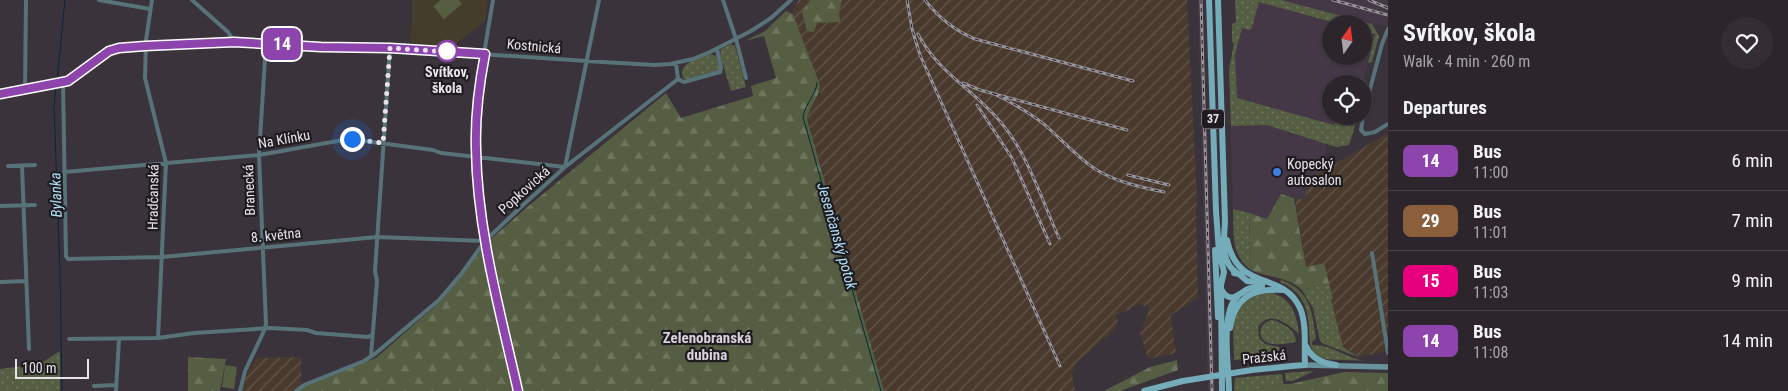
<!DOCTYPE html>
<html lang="en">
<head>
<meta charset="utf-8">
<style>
  :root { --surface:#2c262c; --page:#342e34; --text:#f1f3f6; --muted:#a6a5a9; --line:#484348 }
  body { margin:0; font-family:"Roboto Condensed",sans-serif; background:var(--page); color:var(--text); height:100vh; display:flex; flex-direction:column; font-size:19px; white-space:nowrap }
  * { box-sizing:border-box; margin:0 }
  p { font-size:16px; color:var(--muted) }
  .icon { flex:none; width:28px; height:28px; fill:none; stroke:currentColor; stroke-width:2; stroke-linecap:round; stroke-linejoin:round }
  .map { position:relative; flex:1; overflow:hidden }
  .drawer { display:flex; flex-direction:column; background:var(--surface); width:400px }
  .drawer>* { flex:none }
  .badge { padding:0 10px; border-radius:8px; font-size:18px; line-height:32px }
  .needle { width:32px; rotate:14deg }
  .fabs { position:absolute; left:1322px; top:15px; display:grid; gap:10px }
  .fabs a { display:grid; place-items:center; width:50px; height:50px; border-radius:50%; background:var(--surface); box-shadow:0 1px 4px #0004,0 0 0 1px var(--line); font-size:25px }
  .scale { position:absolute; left:15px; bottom:12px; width:74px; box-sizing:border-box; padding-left:5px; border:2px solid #e8e3e9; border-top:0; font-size:14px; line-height:18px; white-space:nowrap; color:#e8e3e9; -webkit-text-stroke:4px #1f1c20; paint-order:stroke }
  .you { position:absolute; width:25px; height:25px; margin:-12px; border:4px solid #fff; border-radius:50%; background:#1a73e8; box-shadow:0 0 0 8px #1a73e833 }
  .map>.badge { position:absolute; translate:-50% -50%; box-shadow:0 0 0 2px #fff }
  h2 { padding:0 15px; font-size:19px; line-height:45px }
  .round { display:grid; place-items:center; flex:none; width:52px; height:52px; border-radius:26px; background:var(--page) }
  .headline { display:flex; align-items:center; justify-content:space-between; height:85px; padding:0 15px }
  h1 { font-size:24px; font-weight:700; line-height:38px }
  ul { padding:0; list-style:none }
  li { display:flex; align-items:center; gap:15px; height:60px; padding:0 15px; border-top:1px solid var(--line) }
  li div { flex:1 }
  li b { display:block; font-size:19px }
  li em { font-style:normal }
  li .badge { min-width:55px; font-weight:700; text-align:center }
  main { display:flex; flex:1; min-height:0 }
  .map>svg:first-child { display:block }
  .built { fill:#443846; fill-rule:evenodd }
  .industrial { fill:url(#industrial-furrows) }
  .education { fill:#443d2b }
  .grass { fill:url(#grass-dots) }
  .forest { fill:url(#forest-firs) }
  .garden { fill:#555e42 }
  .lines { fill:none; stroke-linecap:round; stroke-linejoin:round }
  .stream { stroke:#002a3e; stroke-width:1 }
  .street { stroke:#577278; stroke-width:4 }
  .secondary { stroke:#68939c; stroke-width:5.5 }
  .primary { stroke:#74adb9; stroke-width:6 }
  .rail-casing { stroke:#989299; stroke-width:3 }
  .rail { stroke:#1f1c20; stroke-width:1; stroke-dasharray:4; stroke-linecap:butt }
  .primary-bridge { stroke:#74adb9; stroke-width:6 }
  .line-casing { stroke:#fff; stroke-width:11 }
  .line { stroke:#8e44ad; stroke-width:8 }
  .walk { stroke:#e8e3e9; stroke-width:5; stroke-dasharray:0 9 }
  .stop-dot { fill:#fff; stroke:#8e44ad; stroke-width:2.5 }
  .shop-dot { fill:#3f7fe0; stroke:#1f1c20; stroke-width:2 }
  .labels { text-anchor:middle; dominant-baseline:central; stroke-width:4.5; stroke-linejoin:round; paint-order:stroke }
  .shield { fill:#1f1c20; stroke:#aca7ad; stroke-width:1 }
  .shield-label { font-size:12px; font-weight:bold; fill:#e8e3e9 }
  .street-label { font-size:14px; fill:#e8e3e9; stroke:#1f1c20 }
  .stop-label { font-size:14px; font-weight:bold; fill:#e8e3e9; stroke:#1f1c20 }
  .poi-label { font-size:14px; fill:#e8e3e9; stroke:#1f1c20; text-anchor:start }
  .water-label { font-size:15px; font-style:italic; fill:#afdff9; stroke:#1f1c20 }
  .neighbourhood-label { font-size:15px; font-weight:bold; fill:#dbd1dc; stroke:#1f1c20 }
</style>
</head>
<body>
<main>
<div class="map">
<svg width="1388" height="391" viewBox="0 0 1388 391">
  <defs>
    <pattern id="industrial-furrows" width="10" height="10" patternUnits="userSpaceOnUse" patternTransform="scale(1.25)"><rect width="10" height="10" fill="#493a2d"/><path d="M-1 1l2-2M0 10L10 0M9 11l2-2" fill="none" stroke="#63564b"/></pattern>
    <pattern id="grass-dots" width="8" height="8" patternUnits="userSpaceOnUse" patternTransform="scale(1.25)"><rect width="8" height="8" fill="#555e42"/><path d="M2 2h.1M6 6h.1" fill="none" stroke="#6d755d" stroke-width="1.8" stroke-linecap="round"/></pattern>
    <pattern id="forest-firs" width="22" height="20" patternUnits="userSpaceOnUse" patternTransform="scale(1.25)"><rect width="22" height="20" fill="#555e42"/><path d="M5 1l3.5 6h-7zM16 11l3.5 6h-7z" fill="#6d755d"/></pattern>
  </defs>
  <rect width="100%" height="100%" fill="#3a333b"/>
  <path class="built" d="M1198 0H1203L1215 391H1208Z
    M1235 0H1388V26L1372 25 1379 36 1372 62 1368 63 1367 68 1364 79 1367 80 1364 93V84H1331V116H1358L1350 143 1343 146 1336 147 1326 144V169L1318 174 1305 200 1281 194 1267 219 1233 209 1229 69 1234 44 1232 41V24L1236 22ZM1331 24H1364V56H1331Z"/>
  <path class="industrial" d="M799 0H1187L1197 198 1196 215 1198 298 1171 315 1176 353 1148 359 1140 334 1149 310 1146 304 1145 307 1140 304 1131 307V309L1116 315 1118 322 1115 330 1077 362 1072 374 1075 389 1072 391H884L807 119 808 111 820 94V85L793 14V10Z
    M1388 133V351L1358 357 1343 347 1331 300 1324 263 1306 267 1295 198 1305 200 1306 181Z
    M301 357V385L294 391H242L246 375 256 358Z"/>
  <path class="education" d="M412 0H488L485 21 453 46 411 44Z"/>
  <path class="grass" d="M1235 0H1281L1372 24 1379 36 1372 62 1368 63 1375 34 1364 30V24H1339L1259 2 1251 30 1242 28 1235 54 1237 98 1334 125 1337 116H1358L1349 145 1336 147 1267 125 1231 126 1229 69 1234 44 1232 41V24L1236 22Z
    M731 44 735 46 746 87 731 91 720 55 721 49Z
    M710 54 716 56 719 67V71L689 79H684C676 63 698 59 710 54Z
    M1233 209 1249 213 1251 270C1230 255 1234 232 1233 209Z
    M1281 280C1310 290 1312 311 1316 338L1312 342V345C1330 344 1347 358 1365 361 1354 360 1327 361 1319 357 1298 346 1325 301 1280 282Z
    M1329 283 1333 299 1331 300 1343 347 1358 357 1324 344 1320 341 1313 308 1302 290Z
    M1267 292C1290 295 1297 313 1299 334 1288 324 1270 309 1258 327L1259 338 1265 344 1279 347 1281 355 1234 360C1234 328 1226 299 1267 292Z
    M1272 320C1283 323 1296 330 1296 342 1288 343 1276 346 1268 343 1255 337 1260 322 1272 320Z
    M60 351V391H0V369L40 364Z
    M1314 371 1293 381H1286L1285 373Z
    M1282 374 1283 383 1254 391H1234L1235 378Z"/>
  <path class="forest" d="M810 0H842L839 12 840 22 817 23 814 32 807 31 802 12Z
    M786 11 793 14 820 85C819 100 809 105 807 119L884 391H522L490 240 526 208 666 93 681 118 753 96 751 86 776 78 764 36 745 41 765 31Z
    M1281 194 1294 198 1306 267 1324 263 1329 283 1302 290C1287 276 1268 278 1251 270L1249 213 1267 219Z
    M484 247 514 391H297L301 387 376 358 441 301Z
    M188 357 226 359 220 391H188Z
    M1177 360 1178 370 1120 391H1104L1150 367Z
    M1344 372 1388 373V391H1254L1283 383 1284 384H1290Z"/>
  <path class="garden" d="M441 0H459L462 4 444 19 433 6Z
    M225 365 237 367 234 389 222 387Z"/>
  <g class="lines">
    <path class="stream" d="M57 81 65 0
      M817 83C816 95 805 104 803 117L881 391
      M56 85 54 108 60 269 62 391"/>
    <path class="street" d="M99 0 150 9
      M152 0 146 40 145 78 166 163 158 338
      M192 0 228 32 234 41
      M493 0C485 49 475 98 476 147 476 230 500 311 518 391
      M723 0 736 39 746 78
      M678 79 684 82 720 72 721 68 717 49
      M63 82 66 256 68 259 162 257 377 237 485 241
      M25 89 26 0
      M0 94 68 81 113 50 214 42 234 41 337 48H390L602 62 654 65 670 64 693 59 710 52 751 31 771 18 791 0
      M1364 112 1382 44 1388 29
      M1363 116 1361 130 1365 134 1375 132 1388 124
      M8 166 35 165
      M22 166 29 349
      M565 167 599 0
      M64 172 259 155 349 139 433 150 441 153 565 167
      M0 206 35 205
      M1372 253 1388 353
      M0 282 26 281
      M69 339 158 338 194 333 270 328 307 330 316 333 368 337 372 335
      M371 356 377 281 375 271 390 48
      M94 386 116 385
      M116 391 119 339
      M240 391 245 371 264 331 266 324 259 155 266 43
      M296 391 304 385 364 361 376 353 439 300 462 273 485 241 522 206 565 167 678 79 676 63"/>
    <path class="secondary" d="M1305 365 1388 367"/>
    <path class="primary" d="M1209 0 1216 211 1219 252 1224 272 1221 285 1222 391
      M1218 0 1225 222C1224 240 1220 262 1237 273
      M1227 240C1238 293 1283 270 1300 308 1307 324 1304 347 1305 365L1292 366
      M1215 250 1218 317
      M1234 273 1239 274 1247 281 1263 283
      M1221 289C1229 303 1236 297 1246 290 1250 287 1257 287 1262 287
      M1230 328C1235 296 1254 288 1284 290
      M1306 346C1312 359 1322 363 1336 365
      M1144 391 1183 381
      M1229 391C1229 368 1220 313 1237 297"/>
    <defs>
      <path id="rail" d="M907 0 912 29 920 55 1060 366
        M925 0C938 17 956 31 975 39L1133 81
        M1201 0 1212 391
        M1333 0 1388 15
        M1369 0 1388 8
        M918 34C938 73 977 92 1003 125 1028 155 1043 203 1059 238
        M963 83 980 90 1127 130
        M992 93C1011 102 1029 112 1045 125 1062 140 1076 156 1095 169 1116 182 1140 187 1164 192
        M977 105 1012 158 1050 244
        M1128 175 1169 185"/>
    </defs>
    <use href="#rail" class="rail-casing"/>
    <use href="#rail" class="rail"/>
    <path class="primary-bridge" d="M1183 381 1252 370 1292 366"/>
  </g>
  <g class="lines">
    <defs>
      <path id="line" d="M0 94 68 81 109 51 119 48 145 46 234 42 321 47 390 48 485 54C479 85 475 117 476 148 477 230 500 311 518 391"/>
    </defs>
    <use href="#line" class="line-casing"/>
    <use href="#line" class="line"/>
    <path class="walk" d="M352 139 383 143 390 48 451 52 447 51"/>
  </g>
  <circle class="stop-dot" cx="447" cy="51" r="10"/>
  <circle class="shop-dot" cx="1277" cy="172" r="5"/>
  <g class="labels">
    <rect class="shield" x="1202" y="109.5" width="22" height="19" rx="4"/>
    <g class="shield-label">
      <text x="1213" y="119">37</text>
    </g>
    <g class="street-label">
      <text transform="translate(534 46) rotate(5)">Kostnická</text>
      <text transform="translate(284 139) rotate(-10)">Na Klínku</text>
      <text transform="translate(249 190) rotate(-92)">Branecká</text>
      <text transform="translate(524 190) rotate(-42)">Popkovická</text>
      <text transform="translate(153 197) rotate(-89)">Hradčanská</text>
      <text transform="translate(276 235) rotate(-6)">8. května</text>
      <text transform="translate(1264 357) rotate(-6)">Pražská</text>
    </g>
    <g class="stop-label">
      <text x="447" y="72">Svítkov,<tspan x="447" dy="16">škola</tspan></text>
    </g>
    <g class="poi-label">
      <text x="1287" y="164">Kopecký<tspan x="1287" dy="16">autosalon</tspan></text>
    </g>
    <g class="water-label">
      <text transform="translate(56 195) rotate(-92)">Bylanka</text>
      <text transform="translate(837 236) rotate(74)">Jesenčanský potok</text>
    </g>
    <g class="neighbourhood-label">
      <text x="707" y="338">Zelenobranská<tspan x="707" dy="17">dubina</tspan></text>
    </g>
  </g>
</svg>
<div class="fabs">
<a><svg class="needle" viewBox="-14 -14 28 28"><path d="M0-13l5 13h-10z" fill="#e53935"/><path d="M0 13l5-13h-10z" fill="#a6a5a9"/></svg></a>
<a><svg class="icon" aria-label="locate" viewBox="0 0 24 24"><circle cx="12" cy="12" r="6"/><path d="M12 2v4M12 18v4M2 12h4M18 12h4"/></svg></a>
</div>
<div class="scale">100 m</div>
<div class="you" style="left:352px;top:139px"></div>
<b class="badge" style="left:282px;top:44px;background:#8e44ad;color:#fff">14</b>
</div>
<section class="drawer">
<div class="headline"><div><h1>Svítkov, škola</h1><p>Walk · 4 min · 260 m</p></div><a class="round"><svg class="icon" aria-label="heart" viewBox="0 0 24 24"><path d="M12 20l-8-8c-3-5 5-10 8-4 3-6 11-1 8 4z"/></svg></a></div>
<h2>Departures</h2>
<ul>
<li><span class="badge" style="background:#8e44ad;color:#fff">14</span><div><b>Bus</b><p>11:00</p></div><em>6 min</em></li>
<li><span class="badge" style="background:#8b5e3c;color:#fff">29</span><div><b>Bus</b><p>11:01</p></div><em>7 min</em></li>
<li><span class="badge" style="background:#e6007e;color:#fff">15</span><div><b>Bus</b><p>11:03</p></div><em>9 min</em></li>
<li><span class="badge" style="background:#8e44ad;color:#fff">14</span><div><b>Bus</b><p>11:08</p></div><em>14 min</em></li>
</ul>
</section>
</main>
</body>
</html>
